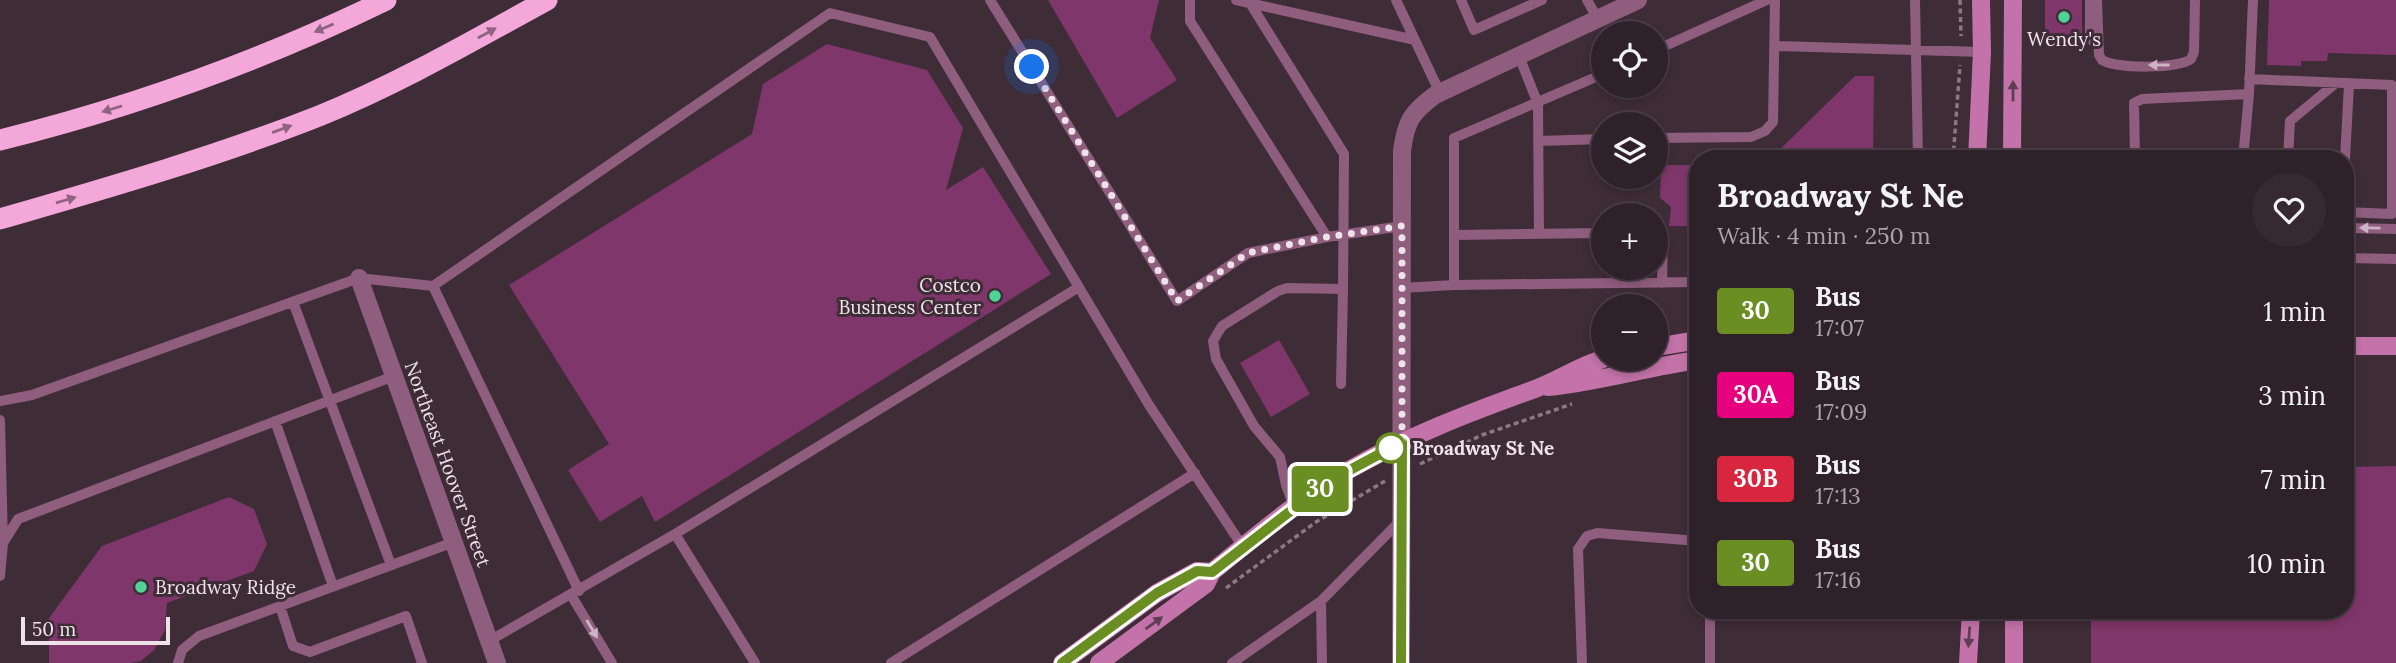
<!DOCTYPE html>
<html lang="en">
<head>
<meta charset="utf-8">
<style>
  :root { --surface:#2e2129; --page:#362931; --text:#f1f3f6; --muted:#a7a3a8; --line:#493e46 }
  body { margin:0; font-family:Lora,serif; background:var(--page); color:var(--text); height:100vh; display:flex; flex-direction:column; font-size:26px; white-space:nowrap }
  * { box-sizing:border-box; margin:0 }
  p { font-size:23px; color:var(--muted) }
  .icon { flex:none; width:38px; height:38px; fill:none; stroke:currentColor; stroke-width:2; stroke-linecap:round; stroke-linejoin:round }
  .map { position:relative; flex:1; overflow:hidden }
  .sheet { position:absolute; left:1689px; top:150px; width:665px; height:469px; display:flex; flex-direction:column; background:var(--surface); border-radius:28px; box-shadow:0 4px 10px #0003,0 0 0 2px var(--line) }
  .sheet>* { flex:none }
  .badge { padding:0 14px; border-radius:5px; font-size:24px; line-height:46px }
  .buttons { position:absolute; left:1591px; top:21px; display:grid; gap:14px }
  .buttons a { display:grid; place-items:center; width:77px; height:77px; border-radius:50%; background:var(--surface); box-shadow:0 4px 10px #0003,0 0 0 2px var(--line); font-size:35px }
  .scale { position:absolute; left:21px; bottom:18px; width:149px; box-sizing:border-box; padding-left:7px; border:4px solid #efe3ea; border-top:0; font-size:19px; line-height:24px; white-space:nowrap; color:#efe3ea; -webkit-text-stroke:5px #3e2c37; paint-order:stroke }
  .you { position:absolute; width:35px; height:35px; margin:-18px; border:5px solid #fff; border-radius:50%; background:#1a73e8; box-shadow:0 0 0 10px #1a73e833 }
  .map>.badge { position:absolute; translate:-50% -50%; box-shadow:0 0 0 4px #fff }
  .round { display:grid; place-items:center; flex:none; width:74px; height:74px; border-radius:37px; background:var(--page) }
  .headline { display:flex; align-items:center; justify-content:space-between; height:119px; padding:0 28px }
  h1 { font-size:33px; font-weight:700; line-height:52px }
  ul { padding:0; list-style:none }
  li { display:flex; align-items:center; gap:21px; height:84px; padding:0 28px }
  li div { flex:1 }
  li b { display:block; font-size:26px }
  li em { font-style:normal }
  li .badge { min-width:77px; font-weight:700; text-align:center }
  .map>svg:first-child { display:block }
  .building { fill:#7f366a }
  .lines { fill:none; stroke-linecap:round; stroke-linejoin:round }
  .path { stroke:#887982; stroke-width:3.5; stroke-dasharray:5 3.5; stroke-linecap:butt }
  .lane { stroke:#8f5d7e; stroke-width:10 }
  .street { stroke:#8f5d7e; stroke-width:18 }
  .secondary { stroke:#c373a9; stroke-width:18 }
  .highway { stroke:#f4a8da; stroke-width:21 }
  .oneway { fill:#906480 }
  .oneway2 { fill:#cdb4c4 }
  .oneway3 { fill:#5f3e54 }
  .line-casing { stroke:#fff; stroke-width:16 }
  .line { stroke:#6b8e23; stroke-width:10 }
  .walk { stroke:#efe3ea; stroke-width:7; stroke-dasharray:0 12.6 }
  .poi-dot { fill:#51d398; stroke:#3e2c37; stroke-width:2.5 }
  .stop-dot { fill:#fff; stroke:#6b8e23; stroke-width:3.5 }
  .labels { text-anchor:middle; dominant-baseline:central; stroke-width:6; stroke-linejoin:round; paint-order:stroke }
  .poi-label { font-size:19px; fill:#efe3ea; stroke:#3e2c37 }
  .stop-label { font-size:19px; font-weight:bold; fill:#efe3ea; stroke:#3e2c37; text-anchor:start }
  .street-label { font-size:19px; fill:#efe3ea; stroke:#3e2c37 }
</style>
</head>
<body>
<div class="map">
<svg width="2396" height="663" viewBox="0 0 2396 663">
  <rect width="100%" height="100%" fill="#3e2c37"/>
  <path class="building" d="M1048 0H1159L1150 38 1177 80 1117 118Z
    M2045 0H2082V46L2063 45V34H2045Z
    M2269 0H2396V55L2328 53 2327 61H2301V66L2267 65Z
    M827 44 927 70 963 128 946 190 983 167 1051 274 655 522 642 496 600 522 568 470 609 444 509 285 752 134 763 84Z
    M1855 76H1874L1873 159H1770Z
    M1661 165H1698V226H1669L1671 207 1660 198Z
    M1279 340 1310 394 1271 417 1240 363Z
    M2396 466V663H2091V611H2345V474H2349V467Z
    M229 497 254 509 267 544 254 571 167 603 165 630 154 650 141 661 131 663H49V618L102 546Z"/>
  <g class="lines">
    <path class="path" d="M1960 0 1961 36
      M1953 159 1960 65
      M1420 464 1482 435 1572 404
      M1226 588 1316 522 1385 481"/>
    <path class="lane" d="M990 0 1177 301 1248 253 1327 237
      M1190 0V21L1327 237 1402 226
      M1236 0 1415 40
      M1396 0 1440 93
      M1461 0 1474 30 1542 0
      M1587 0 1598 19
      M1915 0 1918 159
      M2090 0V38L2097 45
      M2097 0 2099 55 2102 60C2117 69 2177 69 2191 59L2194 52 2195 0
      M1250 3 1344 154 1343 289
      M1775 46 1982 52
      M1656 50 1767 0
      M1519 56 1538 104 1539 234
      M1603 74 1454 138V285L1698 282
      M2249 79 2392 85V214L2345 212
      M1656 138 1751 137 1765 131 1773 122 1775 0
      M1538 141 1603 139
      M2135 159 2134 103 2142 99 2249 94
      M2243 159 2249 94 2253 0
      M2288 159 2290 121 2336 83
      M2345 159 2349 84
      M2345 228 2396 229
      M1656 232H1660L1663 236 1662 283
      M1454 235 1603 233
      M2345 258 2396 259
      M1401 288 1454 285
      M293 302 391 565
      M0 401 32 395 359 278 433 286
      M0 420 3 543
      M275 421 333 586
      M1294 507 1286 485 1280 457 1254 426 1216 359 1213 341 1222 326 1278 291 1287 288 1343 289 1341 384
      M675 534 755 663
      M0 576 3 543 18 519 394 376
      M579 591 433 286 830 13 930 37 1149 405 1243 547
      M571 595 612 663
      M1321 601 1322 663
      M280 606 293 646 310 652 406 616 422 663
      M1710 611V663
      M489 641 675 534 1079 287
      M178 663 182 650 199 636 454 542
      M891 663 1195 473
      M1232 663 1321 601 1401 520
      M1582 663 1578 549 1587 536 1597 533 1698 541"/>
    <path class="street" d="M359 278 497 663
      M1401 663 1402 151C1406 121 1411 113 1435 95L1638 0"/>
    <path class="secondary" d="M1977 159 1982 52 1981 0
      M2012 159 2013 0
      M2345 346H2396
      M1656 347 1698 340
      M1548 387C1599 382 1647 367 1698 360
      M2014 611V663
      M1062 663 1157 593 1197 571 1212 572
      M1099 663 1206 584 1212 572C1256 536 1300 498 1349 470 1408 436 1471 412 1535 389 1559 380 1579 366 1603 359
      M1968 663 1971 611"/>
    <path class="highway" d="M0 140C133 107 263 60 386 0
      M0 219C107 188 215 157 319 116 398 84 472 41 547 0"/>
  </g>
  <defs><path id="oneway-solid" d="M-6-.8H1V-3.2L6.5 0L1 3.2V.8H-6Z" transform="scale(1.75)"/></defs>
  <g class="oneway">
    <use href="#oneway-solid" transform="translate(324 28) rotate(157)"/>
    <use href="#oneway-solid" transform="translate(487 33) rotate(-29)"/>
    <use href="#oneway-solid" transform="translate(112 109) rotate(163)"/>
    <use href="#oneway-solid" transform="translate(282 129) rotate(-20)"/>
    <use href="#oneway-solid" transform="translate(66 200) rotate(-16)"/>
  </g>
  <g class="oneway2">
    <use href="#oneway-solid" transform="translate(2159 65) rotate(180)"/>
    <use href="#oneway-solid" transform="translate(2370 228) rotate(-179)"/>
    <use href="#oneway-solid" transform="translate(592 629) rotate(59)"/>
  </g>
  <g class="oneway3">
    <use href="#oneway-solid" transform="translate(2013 91) rotate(-90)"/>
    <use href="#oneway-solid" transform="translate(1154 623) rotate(-36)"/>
    <use href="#oneway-solid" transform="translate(1969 637) rotate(94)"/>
  </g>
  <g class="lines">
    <defs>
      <path id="line" d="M1062 663 1157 593 1197 571 1212 572 1315 492 1348 471 1402 442 1401 663"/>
    </defs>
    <use href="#line" class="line-casing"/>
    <use href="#line" class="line"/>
    <path class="walk" d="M1032 67 1177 301 1248 253 1327 237 1402 226V442L1388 450 1391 448"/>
  </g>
  <g class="poi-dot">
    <circle cx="2064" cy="17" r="7"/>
    <circle cx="995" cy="296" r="7"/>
    <circle cx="141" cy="587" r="7"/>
  </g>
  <circle class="stop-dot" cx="1391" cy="448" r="14"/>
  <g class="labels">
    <g class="poi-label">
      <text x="2064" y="39">Wendy's</text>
      <text x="981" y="285" text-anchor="end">Costco<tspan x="981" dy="22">Business Center</tspan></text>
      <text x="155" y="587" text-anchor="start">Broadway Ridge</text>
    </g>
    <g class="stop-label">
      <text x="1412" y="448">Broadway St Ne</text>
    </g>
    <g class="street-label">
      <text transform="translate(448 464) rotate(70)">Northeast Hoover Street</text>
    </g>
  </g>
</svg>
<div class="buttons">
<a><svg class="icon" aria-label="locate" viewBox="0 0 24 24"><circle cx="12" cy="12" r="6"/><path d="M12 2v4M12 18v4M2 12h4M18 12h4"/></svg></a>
<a><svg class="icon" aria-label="layers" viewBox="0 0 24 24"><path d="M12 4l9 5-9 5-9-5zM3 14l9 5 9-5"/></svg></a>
<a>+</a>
<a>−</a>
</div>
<div class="scale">50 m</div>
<div class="you" style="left:1032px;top:67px"></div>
<b class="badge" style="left:1320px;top:489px;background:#6b8e23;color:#fff">30</b>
<section class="sheet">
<div class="headline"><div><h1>Broadway St Ne</h1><p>Walk · 4 min · 250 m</p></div><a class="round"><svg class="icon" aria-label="heart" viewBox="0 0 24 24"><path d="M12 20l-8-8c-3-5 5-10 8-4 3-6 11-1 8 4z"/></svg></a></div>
<ul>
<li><span class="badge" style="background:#6b8e23;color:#fff">30</span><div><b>Bus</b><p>17:07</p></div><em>1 min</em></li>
<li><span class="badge" style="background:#e6007e;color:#fff">30A</span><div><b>Bus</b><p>17:09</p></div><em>3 min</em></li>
<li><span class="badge" style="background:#d7263d;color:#fff">30B</span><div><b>Bus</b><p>17:13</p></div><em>7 min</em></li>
<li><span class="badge" style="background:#6b8e23;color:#fff">30</span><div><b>Bus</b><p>17:16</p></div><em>10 min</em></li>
</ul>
</section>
</div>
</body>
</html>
